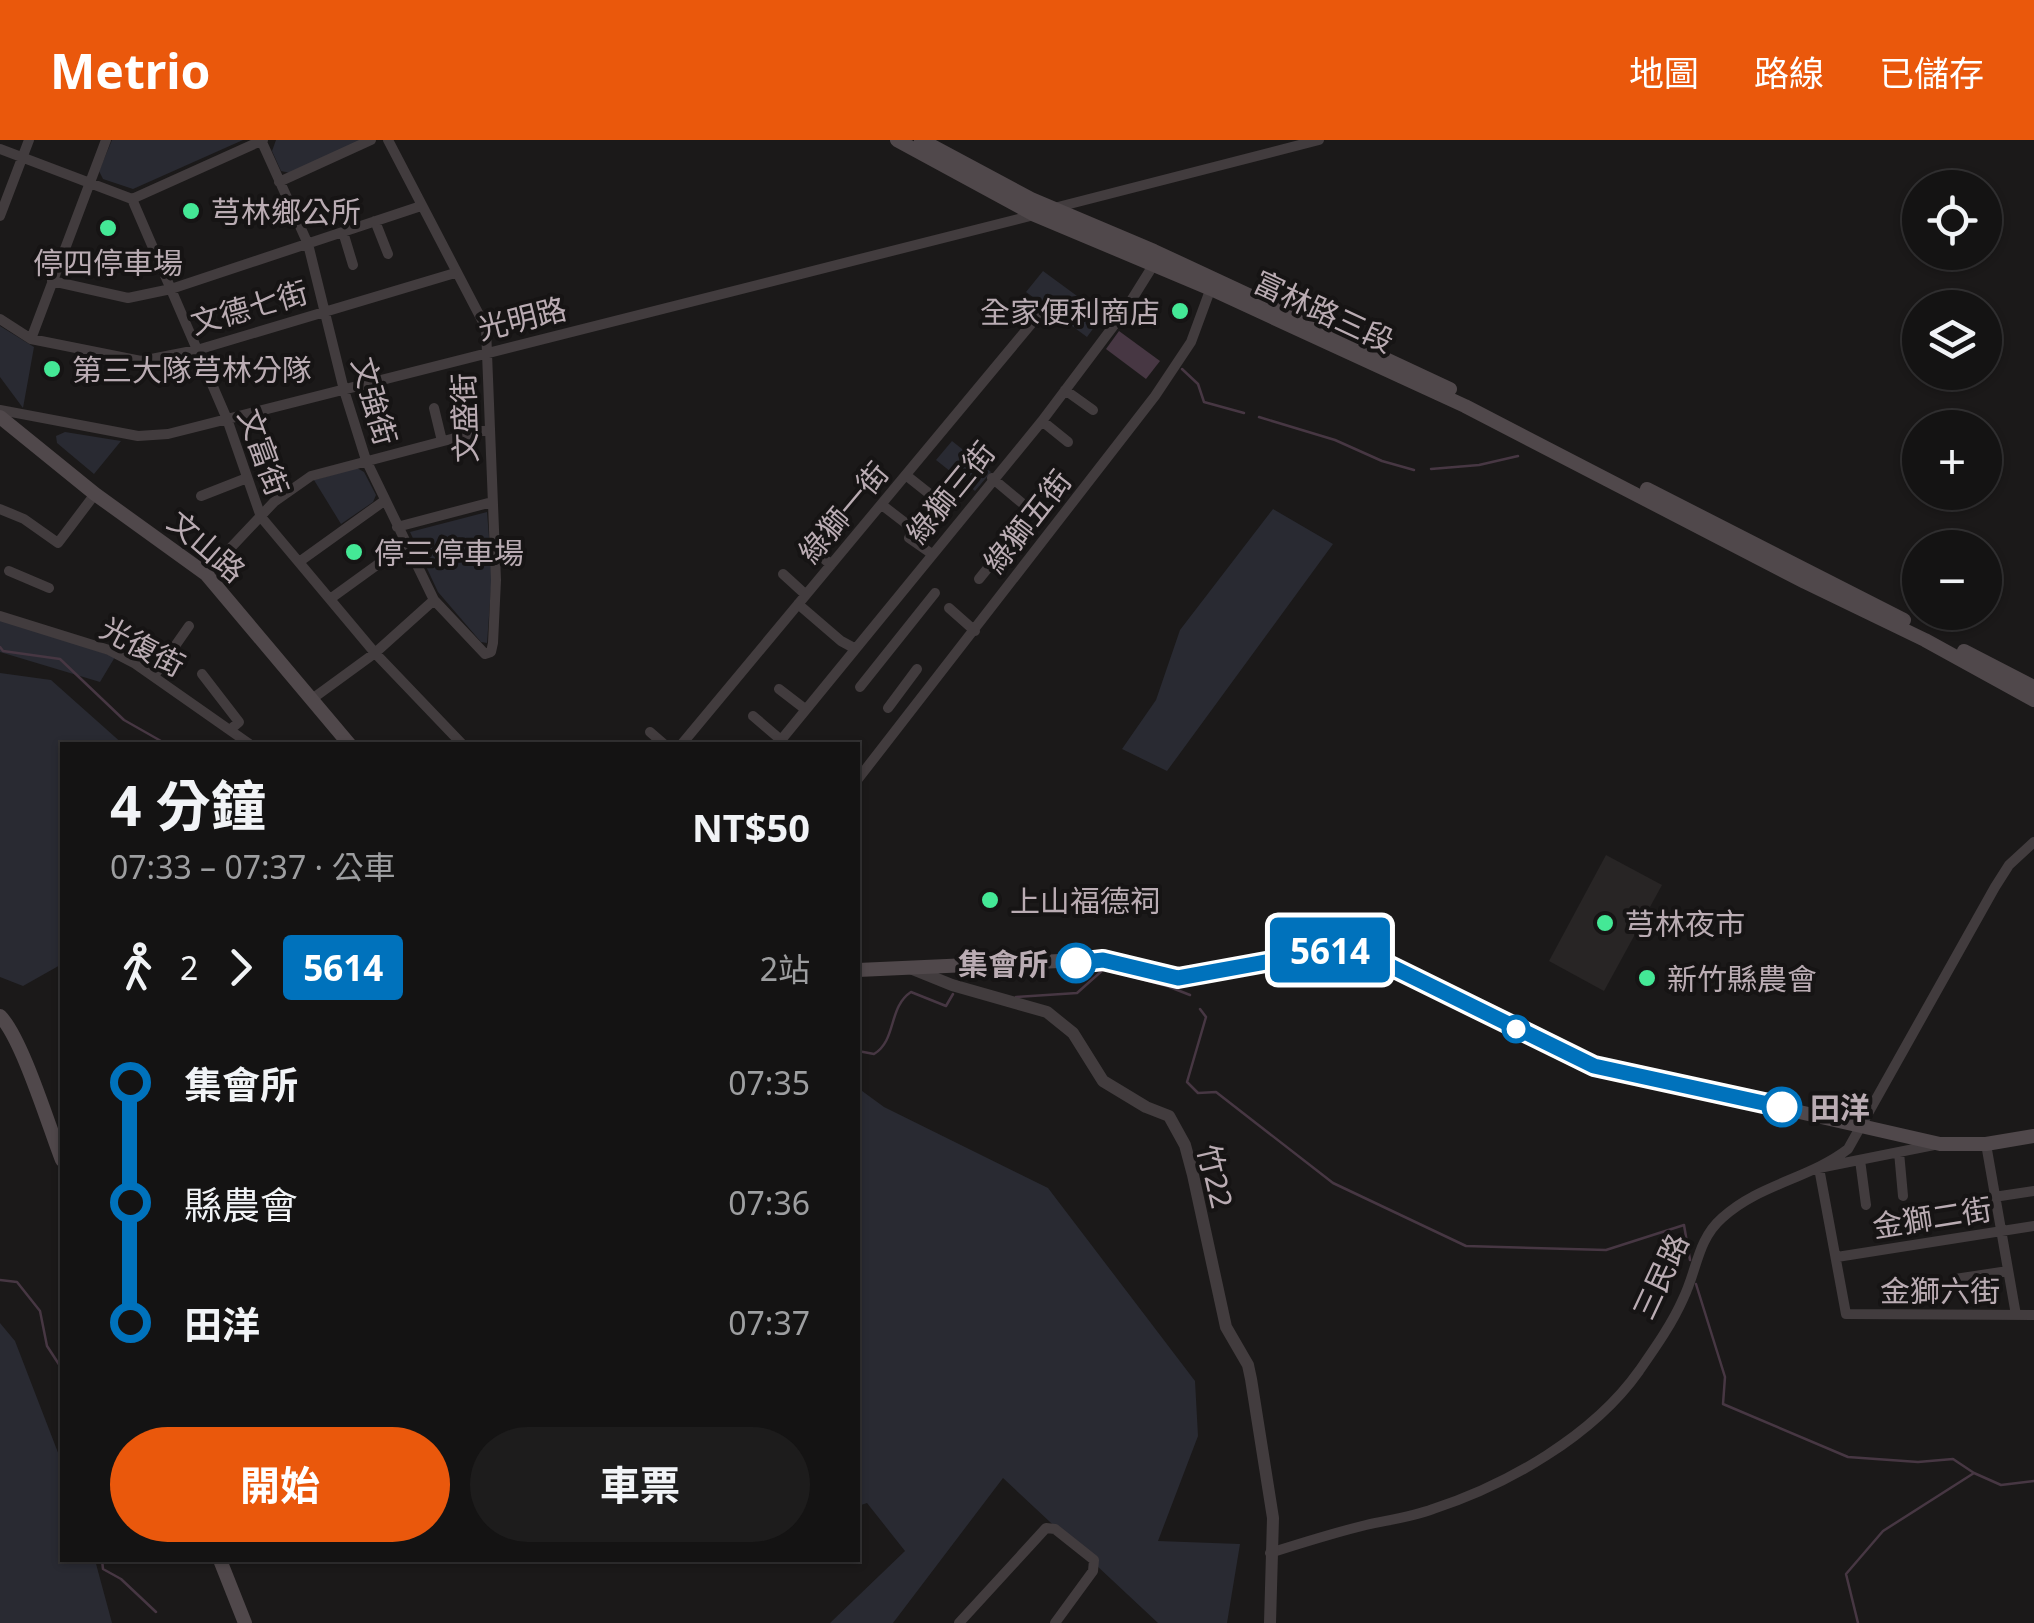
<!DOCTYPE html>
<html lang="zh-TW">
<head>
<meta charset="utf-8">
<style>
  :root { --surface:#141313; --page:#1d1c1c; --text:#f1f3f6; --muted:#9d9ea0; --line:#333233; --accent:#ea580c }
  body { margin:0; font-family:"Noto Sans","Noto Sans TC",sans-serif; background:var(--page); color:var(--text); height:100vh; display:flex; flex-direction:column; font-size:38px; white-space:nowrap }
  * { box-sizing:border-box; margin:0 }
  p { font-size:32px; color:var(--muted) }
  .icon { flex:none; width:55px; height:55px; fill:none; stroke:currentColor; stroke-width:2; stroke-linecap:round; stroke-linejoin:round }
  .map { position:relative; flex:1; overflow:hidden }
  .drawer { position:absolute; left:60px; top:602px; width:800px; height:820px; display:flex; flex-direction:column; background:var(--surface); border-radius:0px; box-shadow:0 2px 8px #0004,0 0 0 2px var(--line) }
  .drawer>* { flex:none }
  .badge { padding:0 20px; border-radius:8px; font-size:35px; line-height:65px }
  .buttons { position:absolute; left:1902px; top:30px; display:grid; gap:20px }
  .buttons a { display:grid; place-items:center; width:100px; height:100px; border-radius:50%; background:var(--surface); box-shadow:0 2px 8px #0004,0 0 0 2px var(--line); font-size:50px }
  .map>.badge { position:absolute; translate:-50% -50%; box-shadow:0 0 0 5px #fff }
  .legs { display:flex; align-items:center; gap:15px; height:110px; padding:0 50px; font-size:32px }
  .legs p { margin-inline-start:auto }
  .summary { display:flex; align-items:center; justify-content:space-between; height:170px; padding:0 50px }
  h1 { font-size:55px; font-weight:700; line-height:75px }
  .button { display:flex; gap:20px; margin-top:auto; padding:20px 50px }
  .button a { flex:1; height:115px; border-radius:60px; background:var(--accent); color:#fff; font-size:40px; font-weight:700; line-height:115px; text-align:center }
  .button a+a { background:var(--page); color:var(--text) }
  ul { padding:0 50px; list-style:none }
  li { display:flex; align-items:center; gap:35px; height:120px; font-size:38px }
  li i { display:grid; place-items:center; width:15px; height:100%; margin:0 12px; background:currentColor }
  li i::after { content:''; width:25px; height:25px; margin:-12px; border:8px solid; border-radius:50%; background:var(--surface) }
  li p { margin-inline-start:auto }
  li:first-child i { background:linear-gradient(#0000 50%,currentColor 0) }
  li:last-child i { background:linear-gradient(currentColor 50%,#0000 0) }
  header { display:flex; align-items:center; gap:60px; box-sizing:border-box; height:140px; padding:0 50px; background:var(--accent); color:#fff }
  header strong { font-size:48px }
  nav { display:flex; gap:55px; margin-inline-start:auto; font-size:35px }
  .map>svg:first-child { display:block }
  .built { fill:#282525 }
  .green { fill:#292a32 }
  .water { fill:#473743 }
  .lines { fill:none; stroke-linecap:round; stroke-linejoin:round }
  .stream { stroke:#473743; stroke-width:2.5 }
  .minor { stroke:#423c3e; stroke-width:10 }
  .tertiary { stroke:#423c3e; stroke-width:12 }
  .secondary { stroke:#50484b; stroke-width:14 }
  .line-1-casing { stroke:#fff; stroke-width:22 }
  .line-1 { stroke:#0072bc; stroke-width:15 }
  .poi-dot { fill:#44e896; stroke:#161414; stroke-width:4 }
  .stop-1-dot { fill:#fff; stroke:#0072bc; stroke-width:5 }
  .labels { text-anchor:middle; dominant-baseline:central; stroke-width:8; stroke-linejoin:round; paint-order:stroke }
  .poi-label { font-size:30px; fill:#baacb3; stroke:#161414; text-anchor:start }
  .street-label { font-size:30px; fill:#baacb3; stroke:#161414 }
  .stop-label { font-size:30px; font-weight:bold; fill:#baacb3; stroke:#161414; text-anchor:end }
</style>
</head>
<body>
<header>
<strong>Metrio</strong>
<nav><a>地圖</a><a>路線</a><a>已儲存</a></nav>
</header>
<div class="map">
<svg width="2034" height="1483" viewBox="0 0 2034 1483">
  <rect width="100%" height="100%" fill="#1b1919"/>
  <path class="built" d="M1606 715 1662 745 1604 851 1549 821Z"/>
  <path class="green" d="M112 0H243L133 49 103 39 99 31Z
    M276 0H363L290 33 281 31 272 11Z
    M1043 131 1103 175 1087 197 1026 152Z
    M0 186 34 207 23 268 0 237Z
    M65 292 121 301 94 334 57 303 56 296Z
    M952 301 991 332 975 351 936 320Z
    M357 328 364 332 376 355 373 362 341 384 314 340Z
    M1273 369 1333 404 1167 631 1122 609 1156 560 1180 490Z
    M487 372 492 435 487 503 481 502 438 452 410 392Z
    M0 478 115 517 100 542 0 512Z
    M0 533 51 540 124 605H62V824L23 846 0 837Z
    M858 948 884 967 1048 1048 1195 1241 1198 1296 1158 1401 1240 1404 1227 1483H1158L1003 1338 893 1483H830L905 1411 867 1363 858 1366Z
    M0 1183 15 1201 62 1323V1420H95L112 1483H0Z"/>
  <path class="water" d="M1119 191 1160 221 1146 239 1106 209Z"/>
  <g class="lines">
    <path class="stream" d="M1182 229 1198 244 1204 262 1244 273
      M1259 277 1335 300 1382 321 1414 330
      M1431 329 1479 325 1518 316
      M0 507 3 511 60 519 124 580 168 605
      M1016 857 1077 853 1104 829 1167 846 1190 855
      M1200 869 1206 877 1187 942 1198 953 1216 952 1333 1043 1466 1106 1606 1110 1684 1085 1690 1120
      M858 911 874 914C897 900 888 867 911 852L946 866 953 854
      M0 1140 17 1142 40 1171 47 1206 62 1229
      M1696 1144 1725 1237 1723 1264 1848 1317 1918 1322 1953 1319 1974 1333
      M102 1420 103 1429 121 1439 156 1472
      M1858 1483 1846 1434 1883 1391 1974 1333 2001 1345 2034 1341"/>
    <path class="minor" d="M261 0 308 104 344 250 366 320 434 460 485 514 491 512 493 503 496 440 486 188 388 0
      M0 9 132 59 227 279 261 377 375 513 463 605
      M279 42 371 0
      M132 59 263 0
      M1054 68 1319 0
      M0 76 29 0
      M375 81 388 114
      M343 92 353 125
      M52 141 128 158 171 149 421 66
      M0 179 31 199 141 221 197 210 455 133
      M31 199 106 0
      M1065 250 1093 270
      M434 268 442 301
      M0 270 138 296 168 294 1038 74
      M1042 281 1068 302
      M907 336 936 359
      M992 338 1022 363
      M201 356 247 338
      M882 365 908 385
      M0 369 24 379 58 403 95 354
      M397 387 492 362
      M909 398 932 414
      M811 407 831 425
      M299 422 384 361
      M9 431 49 448
      M206 434 274 362 311 336 489 289
      M783 434 806 455
      M979 439 1017 392
      M330 459 406 404
      M798 464 841 501 854 508
      M949 468 975 491
      M0 476 109 510 134 523 251 605
      M202 534 239 582 231 589
      M154 536 189 486
      M860 547 935 453
      M779 549 805 569
      M312 559 375 513 434 460
      M888 568 917 529
      M753 576 781 600
      M650 592 665 605
      M681 605 1042 171
      M777 605 1042 281 1124 172 1154 124
      M858 639 1155 256 1191 202 1212 145
      M1986 1004 2016 1175
      M1934 1005 1819 1028 1846 1174 2034 1175
      M1899 1012 1903 1056
      M1860 1020 1866 1065
      M1994 1057 2034 1051
      M1837 1117 2034 1086
      M1955 1139 2008 1131
      M1270 1413C1302 1403 1333 1393 1366 1385 1388 1380 1411 1377 1433 1369 1507 1345 1593 1296 1639 1231 1655 1208 1672 1184 1683 1159 1697 1131 1697 1100 1722 1078 1759 1044 1809 1039 1848 1009L1995 747 2009 725 2034 702
      M959 1483 1046 1388 1055 1389 1094 1420 1093 1431 1055 1483"/>
    <path class="tertiary" d="M910 828 952 845 1047 872 1073 893 1103 941 1146 967 1169 976 1185 1005 1193 1035 1226 1187 1248 1225 1251 1239 1273 1378 1270 1483"/>
    <path class="secondary" d="M897 0 1035 75 1211 149 1465 266 1805 442 1925 500 2034 560
      M921 0 1031 59 1154 111 1450 249
      M0 277 95 354 206 434 350 605
      M1647 349 1904 480
      M1964 511 2034 547
      M858 830 1103 819 1178 838 1332 810 1368 815 1593 925 1940 1004H1986L2034 996
      M0 876C22 898 49 987 62 1020
      M220 1420 245 1483"/>
  </g>
  <g class="lines">
    <defs>
      <path id="line-1" d="M1076 823 1103 820 1178 838 1332 810 1368 815 1594 926 1782 967"/>
    </defs>
    <use href="#line-1" class="line-1-casing"/>
    <use href="#line-1" class="line-1"/>
  </g>
  <g class="poi-dot">
    <circle cx="191" cy="71" r="10"/>
    <circle cx="108" cy="88" r="10"/>
    <circle cx="1180" cy="171" r="10"/>
    <circle cx="52" cy="229" r="10"/>
    <circle cx="354" cy="412" r="10"/>
    <circle cx="990" cy="760" r="10"/>
    <circle cx="1605" cy="783" r="10"/>
    <circle cx="1647" cy="838" r="10"/>
  </g>
  <g class="stop-1-dot">
    <circle cx="1076" cy="823" r="18"/>
    <circle cx="1516" cy="889" r="12"/>
    <circle cx="1782" cy="967" r="18"/>
  </g>
  <g class="labels">
    <g class="poi-label">
      <text x="211" y="71">芎林鄉公所</text>
      <text x="108" y="122" text-anchor="middle">停四停車場</text>
      <text x="1160" y="171" text-anchor="end">全家便利商店</text>
      <text x="72" y="229">第三大隊芎林分隊</text>
      <text x="374" y="412">停三停車場</text>
      <text x="1010" y="760">上山福德祠</text>
      <text x="1625" y="783">芎林夜市</text>
      <text x="1667" y="838">新竹縣農會</text>
    </g>
    <g class="street-label">
      <text transform="translate(249 167) rotate(-16)">文德七街</text>
      <text transform="translate(1324 171) rotate(25)">富林路三段</text>
      <text transform="translate(522 178) rotate(-14)">光明路</text>
      <text transform="translate(375 261) rotate(74)">文強街</text>
      <text transform="translate(464 278) rotate(-92)">文盛街</text>
      <text transform="translate(264 312) rotate(70)">文富街</text>
      <text transform="translate(950 352) rotate(-51)">綠獅三街</text>
      <text transform="translate(843 372) rotate(-50)">綠獅一街</text>
      <text transform="translate(1027 381) rotate(-52)">綠獅五街</text>
      <text transform="translate(207 406) rotate(41)">文山路</text>
      <text transform="translate(143 506) rotate(28)">光復街</text>
      <text transform="translate(1216 1036) rotate(77)">竹22</text>
      <text transform="translate(1932 1077) rotate(-9)">金獅二街</text>
      <text transform="translate(1660 1136) rotate(-65)">三民路</text>
      <text x="1940" y="1150">金獅六街</text>
    </g>
    <g class="stop-label">
      <text x="1048" y="823">集會所</text>
      <text x="1810" y="967" text-anchor="start">田洋</text>
    </g>
  </g>
</svg>
<div class="buttons">
<a><svg class="icon" aria-label="locate" viewBox="0 0 24 24"><circle cx="12" cy="12" r="6"/><path d="M12 2v4M12 18v4M2 12h4M18 12h4"/></svg></a>
<a><svg class="icon" aria-label="layers" viewBox="0 0 24 24"><path d="M12 4l9 5-9 5-9-5zM3 14l9 5 9-5"/></svg></a>
<a>+</a>
<a>−</a>
</div>
<b class="badge" style="left:1330px;top:810px;background:#0072bc;color:#fff">5614</b>
<section class="drawer">
<div class="summary"><div><h1>4 分鐘</h1><p>07:33 – 07:37 · 公車</p></div><b>NT$50</b></div>
<div class="legs"><svg class="icon" aria-label="walk" viewBox="0 0 24 24"><circle cx="13" cy="4" r="2"/><path d="M13 8l-2 6 4 7M11 14l-3 7M7 12l3-4h3l4 4"/></svg>2<svg class="icon" aria-label="forward" viewBox="0 0 24 24"><path d="M9 5l7 7-7 7"/></svg><b class="badge" style="background:#0072bc;color:#fff">5614</b><p>2站</p></div>
<ul>
<li><i style="color:#0072bc"></i><b>集會所</b><p>07:35</p></li>
<li><i style="color:#0072bc"></i><span>縣農會</span><p>07:36</p></li>
<li><i style="color:#0072bc"></i><b>田洋</b><p>07:37</p></li>
</ul>
<div class="button"><a>開始</a><a>車票</a></div>
</section>
</div>
</body>
</html>
